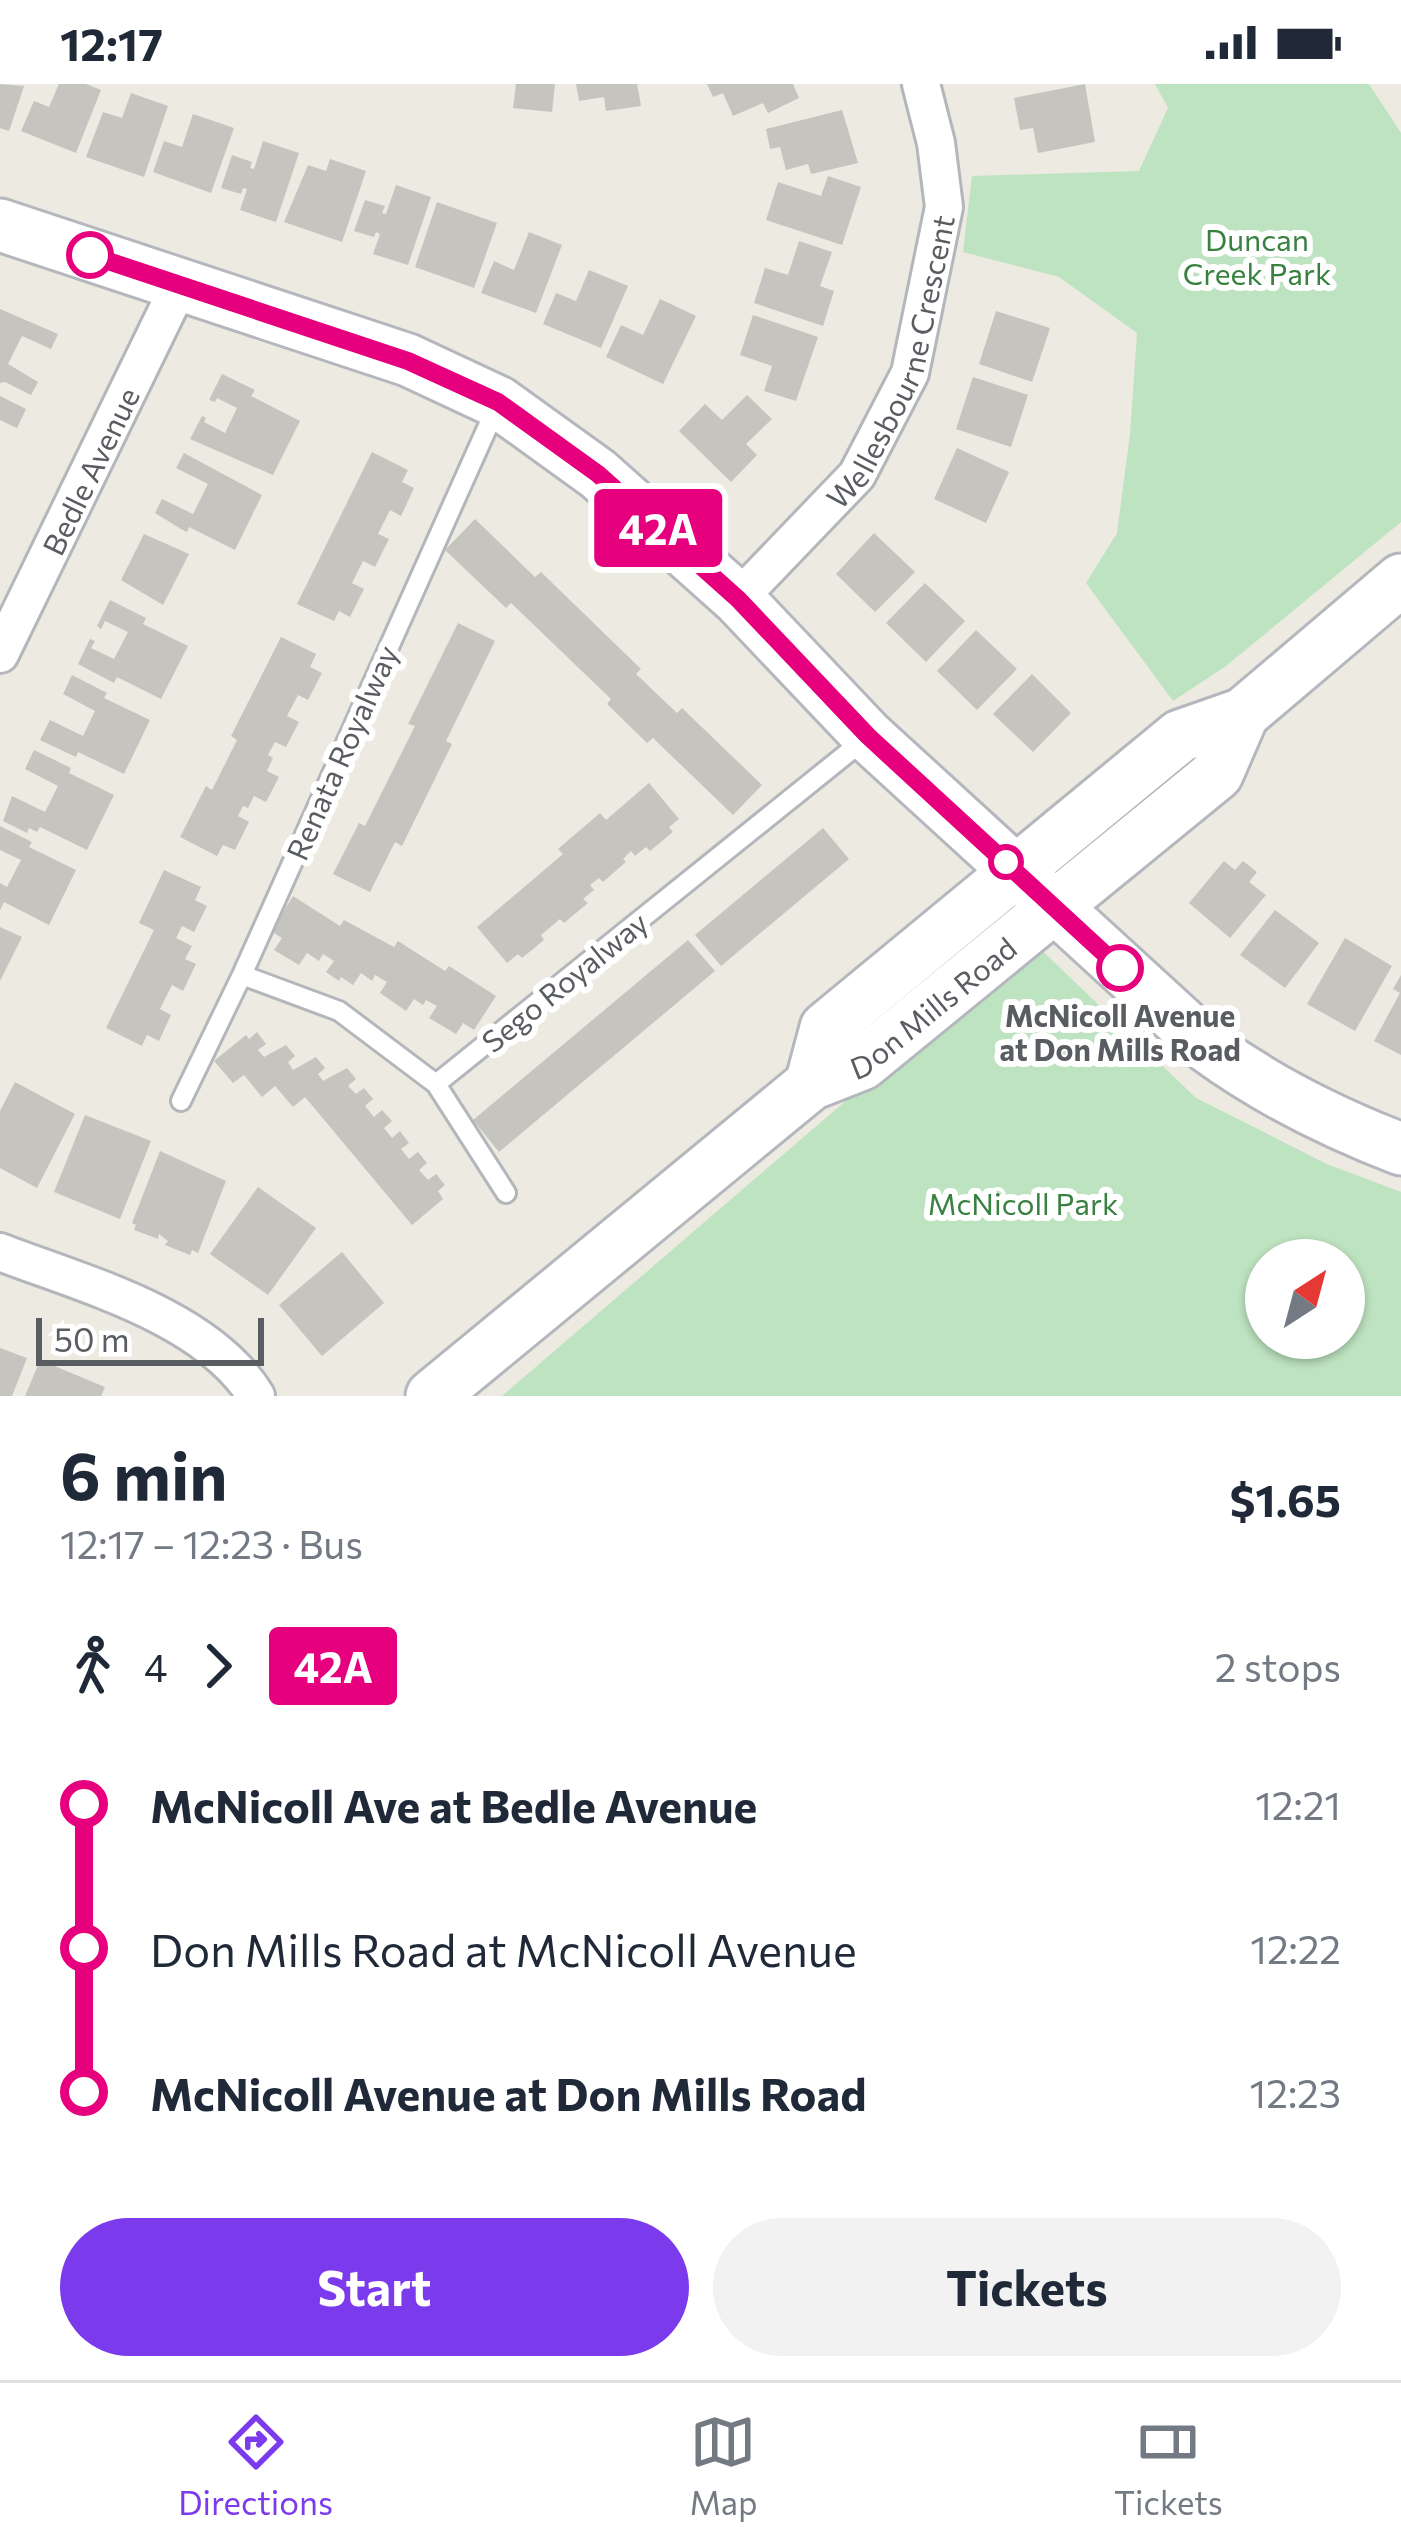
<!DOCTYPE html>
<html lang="en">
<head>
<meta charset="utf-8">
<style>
  :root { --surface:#fff; --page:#f2f2f3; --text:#1f2937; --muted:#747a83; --line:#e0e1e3; --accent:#7c3aed }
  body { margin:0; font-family:Commissioner,sans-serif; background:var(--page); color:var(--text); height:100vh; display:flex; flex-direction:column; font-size:45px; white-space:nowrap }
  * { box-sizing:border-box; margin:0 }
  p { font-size:39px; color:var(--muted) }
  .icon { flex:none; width:66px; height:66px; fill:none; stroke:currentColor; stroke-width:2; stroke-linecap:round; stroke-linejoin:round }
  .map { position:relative; height:1312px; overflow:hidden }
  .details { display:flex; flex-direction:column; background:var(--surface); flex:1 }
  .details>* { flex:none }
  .badge { padding:0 24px; border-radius:9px; font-size:42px; line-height:78px }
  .needle { width:78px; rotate:36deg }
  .buttons { position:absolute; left:1245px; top:1155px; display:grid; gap:24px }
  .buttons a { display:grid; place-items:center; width:120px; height:120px; border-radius:50%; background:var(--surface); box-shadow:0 3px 9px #0004; font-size:60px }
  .scale { position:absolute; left:36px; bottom:30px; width:228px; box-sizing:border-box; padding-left:12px; border:6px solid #595c61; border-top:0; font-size:33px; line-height:42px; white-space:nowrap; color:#595c61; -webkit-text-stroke:9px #fff; paint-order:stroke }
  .map>.badge { position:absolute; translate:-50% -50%; box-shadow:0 0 0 6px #fff }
  .legs { display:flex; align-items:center; gap:18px; height:132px; padding:0 60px; font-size:39px }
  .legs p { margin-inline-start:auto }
  .summary { display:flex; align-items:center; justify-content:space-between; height:204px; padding:0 60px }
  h1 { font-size:66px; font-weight:700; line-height:90px }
  .primary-button { display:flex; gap:24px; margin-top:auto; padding:24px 60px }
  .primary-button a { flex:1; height:138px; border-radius:72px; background:var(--accent); color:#fff; font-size:48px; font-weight:700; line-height:138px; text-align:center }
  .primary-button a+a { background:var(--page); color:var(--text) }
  ul { padding:0 60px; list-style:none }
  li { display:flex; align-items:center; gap:42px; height:144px; font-size:45px }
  li i { display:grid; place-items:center; width:18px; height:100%; margin:0 15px; background:currentColor }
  li i::after { content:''; width:30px; height:30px; margin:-15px; border:9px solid; border-radius:50%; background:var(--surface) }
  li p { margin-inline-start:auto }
  li:first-child i { background:linear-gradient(#0000 50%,currentColor 0) }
  li:last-child i { background:linear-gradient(currentColor 50%,#0000 0) }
  .status { display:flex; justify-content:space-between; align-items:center; height:84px; padding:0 60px; background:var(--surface); direction:ltr }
  .status svg { height:33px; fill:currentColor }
  .menu { display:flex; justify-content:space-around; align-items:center; height:168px; border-top:3px solid var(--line); background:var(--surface); font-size:33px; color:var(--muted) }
  .menu a { display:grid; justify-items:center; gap:6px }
  .menu .current { color:var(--accent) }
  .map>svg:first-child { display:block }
  .green { fill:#bee3c0; fill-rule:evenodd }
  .building { fill:#c6c4be }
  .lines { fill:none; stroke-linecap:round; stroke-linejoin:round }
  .lane-casing { stroke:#b3b6bb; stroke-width:24 }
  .street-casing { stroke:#b3b6bb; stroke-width:42 }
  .secondary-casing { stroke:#b4b7bd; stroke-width:57 }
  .lane { stroke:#fff; stroke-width:18 }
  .street { stroke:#fff; stroke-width:36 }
  .secondary { stroke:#fff; stroke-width:51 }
  .line-1-casing { stroke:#fff; stroke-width:27 }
  .line-1 { stroke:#e6007e; stroke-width:18 }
  .stop-1-dot { fill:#fff; stroke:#e6007e; stroke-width:6 }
  .labels { text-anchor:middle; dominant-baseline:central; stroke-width:12; stroke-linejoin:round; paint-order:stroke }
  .park-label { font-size:30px; fill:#388140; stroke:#fff }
  .street-label { font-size:30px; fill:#595c61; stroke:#fff }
  .stop-label { font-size:30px; font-weight:bold; fill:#595c61; stroke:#fff }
</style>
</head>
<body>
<div class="status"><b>12:17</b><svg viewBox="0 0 49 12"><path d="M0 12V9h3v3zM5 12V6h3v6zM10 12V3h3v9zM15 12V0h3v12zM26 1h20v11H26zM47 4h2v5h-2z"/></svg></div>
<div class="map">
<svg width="1401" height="1312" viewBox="0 0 1401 1312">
  <rect width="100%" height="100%" fill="#eceae1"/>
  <path class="green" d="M1155 0H1369L1401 49V438L1226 582 1173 617 1086 499 1117 449 1130 350 1137 249 1059 193 963 168 972 92 1139 87 1168 24Z
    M1032 857 1196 1014 1327 1080 1401 1108V1312H502ZM1266 1176H1344V1254H1266Z"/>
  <path class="building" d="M0 0 24 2 9 47 0 44Z
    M59 0H86L101 6 76 69 21 47 34 17 49 23Z
    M516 0H555L552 28 513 24Z
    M576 0H637L641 22 606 27 604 13 579 17Z
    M707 0H793L799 14 768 29 763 19 733 32 723 9 713 13Z
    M1085 0 1095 58 1038 69 1033 44 1020 46 1014 14Z
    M131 9 168 22 144 93 86 73 103 28 122 34Z
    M842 26 858 79 811 90 808 80 786 86 780 63 770 65 766 45Z
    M193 30 234 44 211 109 153 88 164 57 182 63Z
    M263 57 299 69 276 138 240 126 247 105 243 104 241 110 221 104 232 71 252 78 250 84 254 85Z
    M330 75 366 87 342 158 284 138 308 81 326 87Z
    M828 92 861 103 842 161 766 136 778 98 821 112Z
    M396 101 431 113 408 181 373 170 380 150 376 148 374 153 354 147 365 116 385 122 382 129 386 130Z
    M437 118 497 139 474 204 415 183Z
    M529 148 562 161 536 229 481 209 494 177 514 186Z
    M799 157 832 168 820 202 834 207 823 242 754 219 765 184 788 191Z
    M589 186 628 202 601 264 543 240 556 209 576 217Z
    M660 215 696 232 663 300 606 273 621 241 643 251Z
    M0 225 58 250 51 265 22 252 8 280 38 298 31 311 5 298 0 299Z
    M996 227 1050 244 1032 298 979 280Z
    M753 231 818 253 796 317 764 307 772 282 740 271Z
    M222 290 255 306 251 312 300 337 273 391 190 355 202 332 206 334 204 338 225 349 237 324 217 314 215 318 209 316Z
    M973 293 1028 311 1011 363 956 345Z
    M747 311 772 335 746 360 757 371 731 398 679 347 705 320 722 336Z
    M0 312 26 325 17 344 0 336Z
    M957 364 1009 388 986 439 934 415Z
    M372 368 408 386 402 398 414 404 401 432 390 426 378 450 389 455 375 483 363 477 352 499 364 505 350 533 339 527 334 537 297 520Z
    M184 369 262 411 235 466 189 443 187 448 181 445 155 429 162 415 193 430 208 400 176 384Z
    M475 435 535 493 541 488 641 585 636 590 677 629 682 624 762 701 733 731 653 654 647 659 607 620 611 615 511 519 506 524 445 466Z
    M874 449 915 488 875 528 836 490Z
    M144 450 189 470 163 521 121 496Z
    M925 499 965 537 926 578 886 539Z
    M110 516 146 534 143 540 188 562 161 615 117 593 114 599 78 580 90 555 95 557 91 564 114 575 128 548 105 537 101 545 97 542Z
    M458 539 495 557 446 657 452 660 402 762 395 758 370 808 333 790 359 739 365 742 415 642 408 640Z
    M976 546 1017 585 977 626 937 587Z
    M281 553 316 570 310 583 322 589 308 616 298 611 287 632 299 638 286 663 275 658 268 671 273 674 267 687 279 693 266 718 254 712 248 724 243 722 238 732 249 738 235 766 223 761 217 772 180 753 206 702 212 706 237 656 231 652Z
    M1032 590 1071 629 1033 668 993 630Z
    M72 591 107 609 104 614 150 636 124 690 78 668 76 673 40 656 50 636 83 652 95 627 63 610Z
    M34 666 71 684 69 689 114 711 87 766 40 743 37 748 29 744 27 749 3 737 12 712 45 728 58 702 25 685Z
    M649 699 679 735 669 743 673 748 650 767 646 763 635 772 631 767 623 775 626 778 603 798 599 794 590 801 594 806 583 815 588 819 564 839 560 835 541 851 544 856 522 874 518 870 507 879 477 843 563 770 558 765 600 729 606 736Z
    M0 742 32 758 29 763 76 786 49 841 4 818 0 826V799L7 803 21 776 0 766Z
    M823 744 849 775 721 882 695 851Z
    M1224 777 1235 786 1243 777 1257 788 1249 798 1266 811 1230 854 1189 819Z
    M164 786 201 803 195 816 207 822 194 848 182 842 176 854 192 862 185 875 196 880 183 907 172 901 160 925 171 931 159 957 147 951 142 962 106 944 154 846 139 839Z
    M293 812 340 842 344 836 394 863 398 857 445 887 449 882 496 912 474 946 463 939 456 950 429 934 437 922 426 916 423 921 414 915 406 927 380 909 387 898 375 891 372 897 361 889 353 901 341 893 339 897 326 888 334 877 323 870 319 877 307 869 299 881 274 866 282 854 271 847Z
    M1275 826 1319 859 1285 904 1240 871Z
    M0 843 22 853 0 897Z
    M1345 854 1392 882 1355 947 1307 920Z
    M688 856 715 887 499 1068 473 1036Z
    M1401 891V971L1374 957 1400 909 1393 905Z
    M257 948 266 960 258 966 264 973 286 961 295 972 288 978 293 986 316 973 325 984 318 990 323 997 347 984 356 995 348 1002 356 1010 364 1004 373 1015 365 1022 374 1033 382 1026 392 1037 384 1044 392 1054 400 1047 409 1059 401 1065 409 1075 418 1068 427 1079 419 1086 428 1096 436 1090 445 1101 438 1107 443 1115 412 1141 305 1013 293 1023 275 1002 262 1013 244 991 233 999 214 977 246 951 249 955Z
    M15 998 75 1030 37 1104 0 1084V1027Z
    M85 1031 151 1057 120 1135 54 1108Z
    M160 1067 226 1097 198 1169 192 1166 190 1171 165 1161 168 1157 159 1150 158 1155 134 1146 136 1141 132 1139Z
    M258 1103 316 1144 268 1211 210 1170Z
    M342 1168 384 1219 322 1272 279 1221Z
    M0 1264 27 1274 12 1312H0Z
    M40 1276 105 1303 101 1312H25Z"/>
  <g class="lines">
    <defs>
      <path id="lane" d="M242 891 339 927 436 1000 865 655
        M436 1000 506 1109
        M181 1017 242 891 497 322"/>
      <g id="street">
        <path id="s1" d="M738 515 857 391 910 289 944 123 936 59 921 0"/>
        <path id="s2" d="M0 570 179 202"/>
        <path d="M0 1168C83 1200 207 1232 256 1312"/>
      </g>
      <g id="secondary">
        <path d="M0 141 408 276 498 318 598 390 738 515 868 652 1208 963C1268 1007 1331 1038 1401 1065"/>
        <path d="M811 1000 826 944 1180 652 1243 630 1401 496"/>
        <path id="s3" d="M432 1312 811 1000 862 980 1217 690 1243 630"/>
      </g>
    </defs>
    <use href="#lane" class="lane-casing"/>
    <use href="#street" class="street-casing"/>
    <use href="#secondary" class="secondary-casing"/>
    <use href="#lane" class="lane"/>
    <use href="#street" class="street"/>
    <use href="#secondary" class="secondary"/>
  </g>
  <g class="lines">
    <defs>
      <path id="line-1" d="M90 171 408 277 498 318 598 390 738 515 868 652 1120 884"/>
    </defs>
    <use href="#line-1" class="line-1-casing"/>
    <use href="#line-1" class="line-1"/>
  </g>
  <g class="stop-1-dot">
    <circle cx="90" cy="171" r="21"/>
    <circle cx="1006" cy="778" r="15"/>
    <circle cx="1120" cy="884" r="21"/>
  </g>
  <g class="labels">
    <g class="park-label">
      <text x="1257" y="154">Duncan<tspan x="1257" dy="34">Creek Park</tspan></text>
      <text x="1023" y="1118">McNicoll Park</text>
    </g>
    <g class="street-label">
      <text stroke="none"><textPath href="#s1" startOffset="291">Wellesbourne Crescent</textPath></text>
      <text stroke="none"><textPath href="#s2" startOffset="204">Bedle Avenue</textPath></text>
      <text transform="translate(341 668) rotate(-66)">Renata Royalway</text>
      <text transform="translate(564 897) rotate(-39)">Sego Royalway</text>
      <text stroke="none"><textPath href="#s3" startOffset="636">Don Mills Road</textPath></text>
    </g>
    <g class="stop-label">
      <text x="1120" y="930">McNicoll Avenue<tspan x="1120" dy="34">at Don Mills Road</tspan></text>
    </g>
  </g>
</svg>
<div class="buttons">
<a><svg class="needle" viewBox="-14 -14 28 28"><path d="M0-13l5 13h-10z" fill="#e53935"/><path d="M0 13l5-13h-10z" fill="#747a83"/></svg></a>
</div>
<div class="scale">50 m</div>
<b class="badge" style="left:658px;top:444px;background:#e6007e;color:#fff">42A</b>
</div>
<section class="details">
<div class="summary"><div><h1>6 min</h1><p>12:17 – 12:23 · Bus</p></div><b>$1.65</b></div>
<div class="legs"><svg class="icon" aria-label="walk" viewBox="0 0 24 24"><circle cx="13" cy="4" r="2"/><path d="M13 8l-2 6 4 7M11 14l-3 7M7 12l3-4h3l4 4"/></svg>4<svg class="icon" aria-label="forward" viewBox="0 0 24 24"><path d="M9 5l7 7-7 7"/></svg><b class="badge" style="background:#e6007e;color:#fff">42A</b><p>2 stops</p></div>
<ul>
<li><i style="color:#e6007e"></i><b>McNicoll Ave at Bedle Avenue</b><p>12:21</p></li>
<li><i style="color:#e6007e"></i><span>Don Mills Road at McNicoll Avenue</span><p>12:22</p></li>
<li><i style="color:#e6007e"></i><b>McNicoll Avenue at Don Mills Road</b><p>12:23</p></li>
</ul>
<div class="primary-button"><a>Start</a><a>Tickets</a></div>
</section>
<nav class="menu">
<a class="current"><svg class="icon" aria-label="directions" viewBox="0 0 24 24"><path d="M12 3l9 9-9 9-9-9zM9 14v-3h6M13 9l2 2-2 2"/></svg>Directions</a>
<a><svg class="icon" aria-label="map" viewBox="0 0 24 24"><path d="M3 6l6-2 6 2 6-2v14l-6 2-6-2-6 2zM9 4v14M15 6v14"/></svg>Map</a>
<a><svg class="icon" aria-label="tickets" viewBox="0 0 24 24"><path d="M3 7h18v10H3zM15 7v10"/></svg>Tickets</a>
</nav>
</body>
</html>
